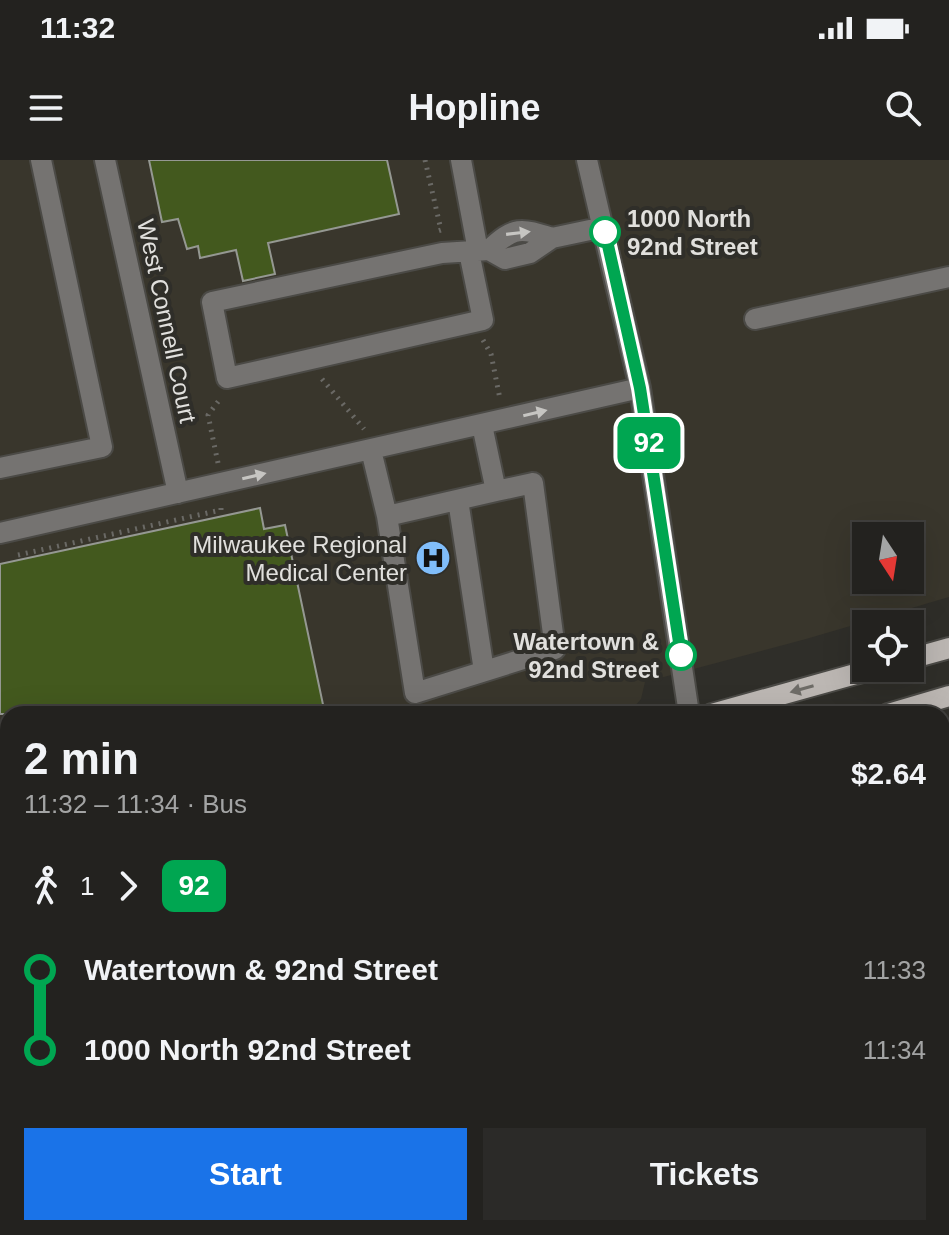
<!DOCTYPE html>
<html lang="en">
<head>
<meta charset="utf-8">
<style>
  :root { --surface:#23221f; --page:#2b2a28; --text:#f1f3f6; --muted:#a3a4a4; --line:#403f3d; --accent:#1a73e8 }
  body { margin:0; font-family:Arial,sans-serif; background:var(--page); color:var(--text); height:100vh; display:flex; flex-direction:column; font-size:30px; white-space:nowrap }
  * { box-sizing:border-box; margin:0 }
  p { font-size:26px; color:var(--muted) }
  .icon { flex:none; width:44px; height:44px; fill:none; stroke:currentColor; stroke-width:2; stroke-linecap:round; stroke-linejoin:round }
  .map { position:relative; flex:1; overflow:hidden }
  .sheet { position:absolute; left:0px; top:546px; width:950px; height:530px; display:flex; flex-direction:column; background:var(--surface); border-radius:24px 24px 0 0; box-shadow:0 8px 32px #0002,0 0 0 2px var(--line) }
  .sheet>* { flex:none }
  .badge { padding:0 16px; border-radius:12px; font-size:28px; line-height:52px }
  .needle { width:52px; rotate:168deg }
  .tools { position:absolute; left:852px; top:362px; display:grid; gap:16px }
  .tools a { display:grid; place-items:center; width:72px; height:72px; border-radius:0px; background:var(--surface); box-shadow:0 8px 32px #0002,0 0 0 2px var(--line); font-size:40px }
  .map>.badge { position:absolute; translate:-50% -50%; box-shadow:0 0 0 4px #fff }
  .legs { display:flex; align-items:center; gap:12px; height:88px; padding:0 24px; font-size:26px }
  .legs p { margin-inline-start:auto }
  .headline { display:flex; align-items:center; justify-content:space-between; height:136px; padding:0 24px }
  h1 { font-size:44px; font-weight:600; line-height:60px }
  .button { display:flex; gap:16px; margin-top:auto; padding:16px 24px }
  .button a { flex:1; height:92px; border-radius:0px; background:var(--accent); color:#fff; font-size:32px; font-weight:600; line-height:92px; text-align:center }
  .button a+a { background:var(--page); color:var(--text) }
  ul { padding:0 24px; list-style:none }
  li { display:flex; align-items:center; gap:28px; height:80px; font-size:30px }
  li i { display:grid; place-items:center; width:12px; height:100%; margin:0 10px; background:currentColor }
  li i::after { content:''; width:20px; height:20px; margin:-10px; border:6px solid; border-radius:50%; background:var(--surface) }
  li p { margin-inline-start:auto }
  li:first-child i { background:linear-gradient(#0000 50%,currentColor 0) }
  li:last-child i { background:linear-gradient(currentColor 50%,#0000 0) }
  .status { display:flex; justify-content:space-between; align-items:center; height:56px; padding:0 40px; background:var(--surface); direction:ltr }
  .status svg { height:22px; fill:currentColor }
  header { display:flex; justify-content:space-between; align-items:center; height:104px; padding:0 24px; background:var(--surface); font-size:36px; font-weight:600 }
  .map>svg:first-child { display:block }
  .built { fill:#39362c; fill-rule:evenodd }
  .green { fill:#743e31 }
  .building { fill:#43591e; stroke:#959892; stroke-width:2 }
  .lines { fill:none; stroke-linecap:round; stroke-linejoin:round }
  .minor-casing { stroke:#4b4a46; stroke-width:24 }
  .major-casing { stroke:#4b4a46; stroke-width:24 }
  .path { stroke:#6a6965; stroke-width:5; stroke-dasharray:2 6; stroke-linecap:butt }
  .minor { stroke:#757371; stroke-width:20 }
  .major { stroke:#bcb7b3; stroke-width:20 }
  .oneway { fill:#c6c5c2 }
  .oneway2 { fill:#6e6c67 }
  .line-1-casing { stroke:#fff; stroke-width:18 }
  .line-1 { stroke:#00a651; stroke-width:12 }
  .stop-1-dot { fill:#fff; stroke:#00a651; stroke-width:4 }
  .labels { text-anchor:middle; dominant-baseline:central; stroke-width:8; stroke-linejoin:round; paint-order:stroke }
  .stop-label { font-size:24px; font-weight:bold; fill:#e1e0dd; stroke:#2f2e29; text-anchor:start }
  .street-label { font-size:24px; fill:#e1e0dd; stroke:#2f2e29 }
  .poi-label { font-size:24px; fill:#e1e0dd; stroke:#2f2e29; text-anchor:end }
</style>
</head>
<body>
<div class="status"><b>11:32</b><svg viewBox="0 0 49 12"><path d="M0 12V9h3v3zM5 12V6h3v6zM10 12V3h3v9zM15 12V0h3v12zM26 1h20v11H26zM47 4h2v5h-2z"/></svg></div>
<header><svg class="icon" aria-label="menu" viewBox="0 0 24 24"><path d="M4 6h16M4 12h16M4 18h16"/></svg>Hopline<svg class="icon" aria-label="search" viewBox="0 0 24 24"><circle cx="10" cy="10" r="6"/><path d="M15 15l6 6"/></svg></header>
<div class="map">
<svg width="949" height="1075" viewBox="0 0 949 1075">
  <rect width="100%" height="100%" fill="#2f2e29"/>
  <path class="built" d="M0 0H949V437L806 479 645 522 641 539 628 554H8V790L0 793ZM866 376H910V420H866Z
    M949 611V1075H742L744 1068H942V613Z"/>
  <path class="green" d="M514 1068H744L742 1075H515Z"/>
  <path class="building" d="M149 0H387L399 54 268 83 275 114 243 121 236 90 200 98 198 86 187 89 178 59 162 62Z
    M260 348 264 369 285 365 325 554H0V404Z"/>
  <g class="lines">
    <defs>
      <path id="minor" d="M105 0 178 333
        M461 0 478 91
        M587 0 640 228 689 554
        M489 90C514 66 521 68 552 78
        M469 92 483 160 227 218 212 142 442 93 489 90 505 99 530 93 552 78 604 67
        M755 159 949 117
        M371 290 387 356 415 533 555 489 533 323 496 331 482 265
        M0 308 102 287 41 0
        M458 340 484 511
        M387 356 496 331
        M0 373 640 228
        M942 844 949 842
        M907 1068 912 1075
        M804 1075 807 1068"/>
      <path id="major" d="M910 499 949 488
        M712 554 877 508
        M888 554 949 536
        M942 581 949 579
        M0 825 8 821
        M0 872 8 868
        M0 912 8 908"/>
    </defs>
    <use href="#minor" class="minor-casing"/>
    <use href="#major" class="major-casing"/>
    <path class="path" d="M425 0 441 70 438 71
      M483 180 491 194 500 239
      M322 219 364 269
      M218 303 208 255 220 239
      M18 395 221 350V345
      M0 743 8 739"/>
    <use href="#minor" class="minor"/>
    <use href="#major" class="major"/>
  </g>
  <defs><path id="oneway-solid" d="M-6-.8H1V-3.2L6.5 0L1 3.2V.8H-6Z" transform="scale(2)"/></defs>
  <g class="oneway">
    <use href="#oneway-solid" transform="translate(518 73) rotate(-7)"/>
    <use href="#oneway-solid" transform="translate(535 253) rotate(-13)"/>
    <use href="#oneway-solid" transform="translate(254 316) rotate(-13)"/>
  </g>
  <use class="oneway2" href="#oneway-solid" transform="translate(802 529) rotate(164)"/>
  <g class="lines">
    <defs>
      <path id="line-1" d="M605 72 640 228 681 495"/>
    </defs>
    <use href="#line-1" class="line-1-casing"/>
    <use href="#line-1" class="line-1"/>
  </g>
  <defs>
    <symbol id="hospital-disc" viewBox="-11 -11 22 22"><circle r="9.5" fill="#80bdfa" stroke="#2f2e29"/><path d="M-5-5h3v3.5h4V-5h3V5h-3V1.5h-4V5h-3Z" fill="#111"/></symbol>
  </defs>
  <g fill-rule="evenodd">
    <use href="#hospital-disc" x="413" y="378" width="40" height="40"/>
  </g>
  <g class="stop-1-dot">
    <circle cx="605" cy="72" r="14"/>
    <circle cx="681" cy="495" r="14"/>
  </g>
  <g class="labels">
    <g class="stop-label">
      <text x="627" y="58">1000 North<tspan x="627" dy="28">92nd Street</tspan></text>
      <text x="659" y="481" text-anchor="end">Watertown &amp;<tspan x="659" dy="28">92nd Street</tspan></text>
    </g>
    <g class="street-label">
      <text transform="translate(167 161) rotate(78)">West Connell Court</text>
    </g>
    <g class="poi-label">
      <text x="407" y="384">Milwaukee Regional<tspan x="407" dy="28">Medical Center</tspan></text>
    </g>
  </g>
</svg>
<div class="tools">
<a><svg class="needle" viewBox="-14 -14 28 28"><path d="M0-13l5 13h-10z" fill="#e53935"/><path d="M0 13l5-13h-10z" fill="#a3a4a4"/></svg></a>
<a><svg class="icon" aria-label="locate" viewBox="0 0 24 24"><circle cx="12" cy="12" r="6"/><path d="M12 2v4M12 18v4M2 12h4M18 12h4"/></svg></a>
</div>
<b class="badge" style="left:649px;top:283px;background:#00a651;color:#fff">92</b>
<section class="sheet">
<div class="headline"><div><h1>2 min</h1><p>11:32 – 11:34 · Bus</p></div><b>$2.64</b></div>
<div class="legs"><svg class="icon" aria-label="walk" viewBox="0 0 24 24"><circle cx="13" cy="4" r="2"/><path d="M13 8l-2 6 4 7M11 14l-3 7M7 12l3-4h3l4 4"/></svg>1<svg class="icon" aria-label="forward" viewBox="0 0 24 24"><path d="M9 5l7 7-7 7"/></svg><b class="badge" style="background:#00a651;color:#fff">92</b></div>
<ul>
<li><i style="color:#00a651"></i><b>Watertown &amp; 92nd Street</b><p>11:33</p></li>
<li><i style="color:#00a651"></i><b>1000 North 92nd Street</b><p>11:34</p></li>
</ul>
<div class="button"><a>Start</a><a>Tickets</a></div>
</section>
</div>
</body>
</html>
